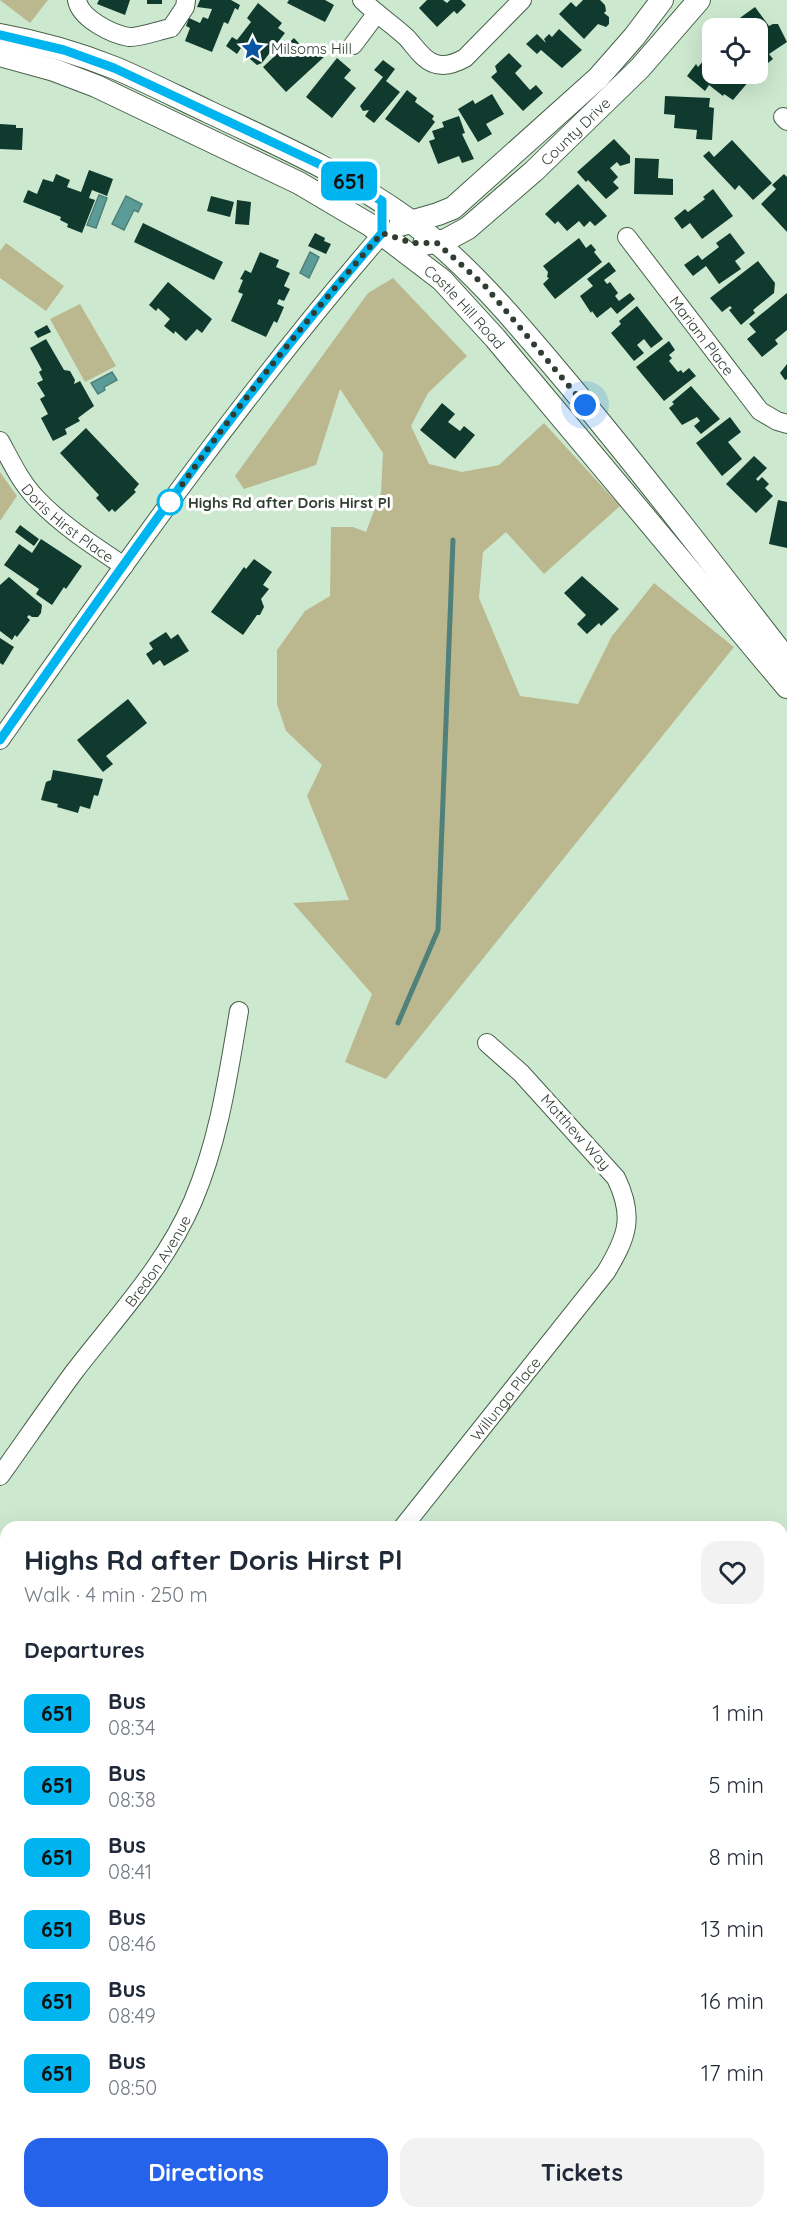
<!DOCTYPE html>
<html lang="en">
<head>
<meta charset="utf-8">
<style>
  :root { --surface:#fff; --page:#f2f2f3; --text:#1f2937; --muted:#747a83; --accent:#2563eb }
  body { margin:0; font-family:Quicksand,sans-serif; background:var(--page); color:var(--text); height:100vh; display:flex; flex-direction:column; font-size:22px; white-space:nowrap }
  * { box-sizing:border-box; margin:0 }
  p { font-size:20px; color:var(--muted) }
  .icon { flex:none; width:33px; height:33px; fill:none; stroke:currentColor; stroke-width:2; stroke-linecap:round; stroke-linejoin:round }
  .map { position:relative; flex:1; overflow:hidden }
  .sheet { position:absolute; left:0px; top:1521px; width:788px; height:698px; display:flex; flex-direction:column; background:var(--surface); border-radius:18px 18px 0 0; box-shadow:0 6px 24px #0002 }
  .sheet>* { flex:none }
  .badge { padding:0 12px; border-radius:9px; font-size:21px; line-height:39px }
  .tools { position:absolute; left:702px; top:18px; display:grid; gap:12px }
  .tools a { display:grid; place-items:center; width:66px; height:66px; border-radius:12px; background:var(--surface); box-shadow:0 6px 24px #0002; font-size:30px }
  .you { position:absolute; width:30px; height:30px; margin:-15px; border:4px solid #fff; border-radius:50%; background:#1a73e8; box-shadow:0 0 0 9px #1a73e833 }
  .map>.badge { position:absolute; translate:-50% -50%; box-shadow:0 0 0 3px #fff }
  h2 { padding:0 24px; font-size:22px; line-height:54px }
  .round { display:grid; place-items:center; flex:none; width:63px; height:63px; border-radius:18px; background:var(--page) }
  .head { display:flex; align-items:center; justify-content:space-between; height:102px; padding:0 24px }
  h1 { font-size:28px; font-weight:800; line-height:45px }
  .primary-button { display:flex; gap:12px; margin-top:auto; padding:12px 24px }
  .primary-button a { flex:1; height:69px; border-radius:18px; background:var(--accent); color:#fff; font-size:24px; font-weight:800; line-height:69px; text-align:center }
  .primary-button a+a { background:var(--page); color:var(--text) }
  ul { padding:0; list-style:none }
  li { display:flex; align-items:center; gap:18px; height:72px; padding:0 24px }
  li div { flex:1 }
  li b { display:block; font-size:22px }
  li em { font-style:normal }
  li .badge { min-width:66px; font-weight:700; text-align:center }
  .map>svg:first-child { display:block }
  .green { fill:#bbb890 }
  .water { fill:#5c9c98; stroke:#4f8079; stroke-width:1.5 }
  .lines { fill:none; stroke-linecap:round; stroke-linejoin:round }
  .stream { stroke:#4f8079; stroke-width:5 }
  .building { fill:#0f3a2d }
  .minor-casing { stroke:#47604a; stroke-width:20 }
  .major-casing { stroke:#47604a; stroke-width:24 }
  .minor { stroke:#fff; stroke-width:18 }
  .major { stroke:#fff; stroke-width:22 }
  .line-casing { stroke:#fff; stroke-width:14 }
  .line { stroke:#00b5ef; stroke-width:9 }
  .walk { stroke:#313d32; stroke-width:6; stroke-dasharray:0 10.8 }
  .stop-dot { fill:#fff; stroke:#00b5ef; stroke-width:3 }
  .labels { text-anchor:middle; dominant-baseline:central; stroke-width:6; stroke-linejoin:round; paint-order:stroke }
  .poi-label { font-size:15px; fill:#313d32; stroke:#fff; text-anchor:start }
  .street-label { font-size:15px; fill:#313d32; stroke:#fff }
  .stop-label { font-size:15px; font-weight:bold; fill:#313d32; stroke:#fff; text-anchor:start }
</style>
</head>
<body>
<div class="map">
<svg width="787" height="2218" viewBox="0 0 787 2218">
  <rect width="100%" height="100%" fill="#cce9cf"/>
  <path class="green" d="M0 0H48L30 23Z
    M6 243 64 286 46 311 0 278V251Z
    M393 278 467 356 428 393 411 426 429 464 462 472 499 465 544 423 620 506 544 574 506 532 483 552 479 598 520 696 578 704 612 636 654 583 734 647 386 1079 345 1062 372 994 293 903 349 900 307 796 322 765 286 731 277 704V650L305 611 330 596 331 527H353L366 532 381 492 383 453 340 389 316 465 244 489 235 476 368 293Z
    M80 304 116 366 85 382 50 319Z
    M0 472 17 496 0 521Z
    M6 2149V2212L162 2213 160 2218H0V2157Z"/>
  <path class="water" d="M99 195 107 198 96 228 87 225Z
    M126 196 142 204 138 212 134 210 124 230 112 224Z
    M310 252 319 257 309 278 300 273Z
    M112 372 117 380 104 387 105 390 98 394 91 383Z"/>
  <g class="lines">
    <path class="stream" d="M398 1023 438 930 453 540
      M227 1527V1525
      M0 1801H6
      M0 2046 6 2047"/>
  </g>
  <path class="building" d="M99 0H130L125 15 97 4Z
    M147 0H162V4H147Z
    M200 0H231L240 5 238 10 235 8 228 24 224 22 212 52 185 41 190 28 186 26 189 18 200 23 203 17 208 19 212 9 197 7Z
    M289 0H325L334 5 325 22 287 3Z
    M427 0H443L447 3 450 0H461L466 5 457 14 454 11 437 27 419 8Z
    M583 0H600L605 5 606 11 604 13 609 17V24L606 27 598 24 584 39 559 14 571 2 576 7Z
    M258 3 282 23 278 28 285 33 262 63 257 65 250 59 249 54 241 48 237 54 226 46 232 37 237 40 251 22 247 18Z
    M755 7 769 26 773 24H778L787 42 769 54 773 59 759 70 758 28H726Z
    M559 29 582 50 562 68 541 50 537 54 526 44 537 34 546 43 544 39 549 34 552 37Z
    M294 38 308 53 315 47 324 57 286 92 263 67Z
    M711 52 712 53V74H755L733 100 724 94 723 96 709 85 705 91 687 76 696 64 698 67Z
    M509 53 522 66 515 73 530 90 536 85 543 93 523 111 491 77 497 72 495 66Z
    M337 58 351 70 344 78 356 88 332 118 306 97Z
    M383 60 395 69 386 81 400 92 374 123 365 116 369 110 363 111 360 106 383 77 374 70Z
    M407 90 417 98 415 102 434 116 432 119 435 122 419 143 385 119Z
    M492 94 504 114 486 124 492 134 478 142 458 109 473 100 475 104Z
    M665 96 710 98 709 107 714 108 712 140 696 139 697 130 674 128 675 115 664 114Z
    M459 116 465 133 462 134 474 159 462 163 459 156 438 164 429 141 435 139 432 131 444 127 442 122Z
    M0 124 16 125V128H23L22 150 0 149Z
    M614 139 630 156V163L620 166 617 162 610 168 618 177 613 182 619 188 606 199 588 180 586 182 577 172Z
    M732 140 772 183 753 200 739 185 735 190 703 156 709 151 714 157Z
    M635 158 659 159 658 178 673 179V195L634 194Z
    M89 170 113 179 107 196 92 190 89 198 95 200 82 233 67 227 68 224 60 220 61 217 23 202 28 190 37 194 43 179 53 182 56 174 70 180 67 187 81 192Z
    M784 174 787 177V232L761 204 776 189 772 185Z
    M578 184 607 216 595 226 590 221 584 227 579 221 567 231 558 221 555 224 545 214Z
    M713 189 733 216 702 239 690 223 682 229 674 218 685 209 688 212 705 199 703 197Z
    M211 196 234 202 230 217 207 211Z
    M237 200 251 202 249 225 235 224Z
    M143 223 223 262 214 280 134 242Z
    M315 233 325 238 324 241 331 244 326 254 308 246Z
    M730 233 745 253 735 261 741 269 719 284 706 266 693 276 684 265 698 255 702 260 719 247 716 243Z
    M579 238 586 248 591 244 596 250 594 252 602 262 555 299 543 284 549 278 547 277 548 272 543 266Z
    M260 252 279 260 276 267 290 273 284 286 290 289 284 301 279 299 277 304 284 307 277 323 274 321 266 337 231 321 243 294 238 292 243 280 240 279 245 270 251 273Z
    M758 261 775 283 774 293 753 310 755 313 741 325 729 310 732 308 730 306 722 312 710 298Z
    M609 262 616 271 604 280 607 284 610 282 618 293 615 296 619 301 630 293 635 299 617 314 611 307 597 318 592 311 591 313 580 296 593 286 587 279Z
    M168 282 212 319 202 333 197 329 186 341 175 331 174 334 164 326 170 319 158 308 156 311 149 305Z
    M787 293V330L775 340 778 344 762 357 747 339 756 332 749 324Z
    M637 306 663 339 651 348 644 339 637 345 644 353 634 361 611 333 621 324 619 321Z
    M47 325 51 332 38 338 34 332Z
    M46 339 64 370 70 371 75 380 74 384 80 381 94 406 78 418 80 421 65 429 67 434 53 441 41 418 48 414 40 399 45 396 37 383 43 380 39 372 42 370 30 348Z
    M669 341 675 350 669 355 672 358 669 361 678 372 681 370 683 373 689 368 696 376 664 401 636 367Z
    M787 364V379L785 380 780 373Z
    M691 386 720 419 701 434 694 426 700 421 697 417 682 425 669 408 674 404 672 402Z
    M442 403 455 414 448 422 460 431 464 426 475 435 455 459 420 430Z
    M730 417 741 432 728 442 742 459 722 476 696 443Z
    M86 428 139 484 134 490 136 492 115 512 112 509 109 512 96 498 99 495 60 453Z
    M754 456 767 468 756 479 758 481 762 477 769 484 765 488 773 496 756 513 726 484Z
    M778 500 787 502V548L769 544Z
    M20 525 39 539 34 546 15 532Z
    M41 539 82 566 66 589 64 587 52 605 36 594 39 589 4 565 19 544 32 553Z
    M254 559 272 572 263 585 269 589 261 599 264 607 260 615H257L243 635 211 612 244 567 246 569Z
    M582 576 619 609 601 626 599 623 587 634 577 624 586 615 564 593Z
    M9 577 42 605 41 613 38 617H32L29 615 27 617 30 620 17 637 15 635 12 640 0 631V585Z
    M166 632 171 639 178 634 189 651 164 666 160 660 153 665 146 654 153 649 149 643Z
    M0 638 14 647 3 665 0 663Z
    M128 699 147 723 106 756 113 764 103 772 77 740Z
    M53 770 103 779 98 796 94 795 90 809 80 806 78 813 57 807 58 804 41 800 46 782 51 780Z"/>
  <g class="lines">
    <defs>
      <g id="minor">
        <path d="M77 0C80 18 111 34 129 37 138 38 160 30 171 28L185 7 186 0"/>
        <path d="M362 0C375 13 392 24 406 37 414 45 422 59 433 63 444 68 456 63 465 58L522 0"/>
        <path d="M353 45 377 13"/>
        <path d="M783 117 787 121"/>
        <path id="s1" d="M627 237 760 411 777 421 787 424"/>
        <path id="s2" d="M0 441C11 461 20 481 35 497 60 524 94 546 124 566"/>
        <path d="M0 740C122 567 244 393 383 233"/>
        <path id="s3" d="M0 1476C25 1441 49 1406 74 1372 117 1316 165 1266 193 1201 219 1140 228 1076 239 1011"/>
        <path id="s4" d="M403 1527 606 1272C627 1237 635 1217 616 1178L521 1073 487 1043"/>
        <path d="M782 1618 787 1612"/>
        <path d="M782 2020H787"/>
        <path d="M382 2218 384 2212"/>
        <path d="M626 2218 630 2212"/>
      </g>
      <g id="major">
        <path d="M0 35C39 42 78 53 115 68 146 81 177 97 209 112 277 144 347 175 409 220 472 267 521 328 571 387 645 476 716 568 787 660"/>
        <path id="s5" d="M0 55 54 70 96 86 299 183 370 225 442 280 495 338 787 687"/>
        <path d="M400 225 438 214 453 208 598 78 634 37 662 0"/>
        <path id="s6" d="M424 244 446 240 468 228 534 171 640 68 699 0"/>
      </g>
    </defs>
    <use href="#minor" class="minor-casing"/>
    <use href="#major" class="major-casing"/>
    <use href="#minor" class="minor"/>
    <use href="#major" class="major"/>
  </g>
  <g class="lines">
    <defs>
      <path id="line" d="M0 35 64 50 114 68 319 164 382 201V233C243 392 121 567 0 740"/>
    </defs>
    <use href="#line" class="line-casing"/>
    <use href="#line" class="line"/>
    <path class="walk" d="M170 502C235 408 307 319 382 233L412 243H437L485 286 585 405"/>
  </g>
  <defs>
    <symbol id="sight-bare" viewBox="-9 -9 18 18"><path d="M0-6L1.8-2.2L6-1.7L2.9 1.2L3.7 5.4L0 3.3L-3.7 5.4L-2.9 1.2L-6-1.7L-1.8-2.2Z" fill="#0954a3" stroke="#fff" stroke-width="2.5" paint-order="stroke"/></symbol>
  </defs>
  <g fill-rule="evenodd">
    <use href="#sight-bare" x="236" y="32" width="33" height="33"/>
  </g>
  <circle class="stop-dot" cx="170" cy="502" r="12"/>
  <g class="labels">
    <g class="poi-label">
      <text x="271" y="48">Milsoms Hill</text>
    </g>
    <g class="street-label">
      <text stroke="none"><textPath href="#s6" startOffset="192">County Drive</textPath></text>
      <text stroke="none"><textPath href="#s5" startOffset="534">Castle Hill Road</textPath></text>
      <text stroke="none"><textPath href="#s1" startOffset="124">Mariam Place</textPath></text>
      <text stroke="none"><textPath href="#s2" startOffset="108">Doris Hirst Place</textPath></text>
      <text transform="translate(576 1132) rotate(48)">Matthew Way</text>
      <text stroke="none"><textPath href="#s3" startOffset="267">Bredon Avenue</textPath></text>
      <text stroke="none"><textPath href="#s4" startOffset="164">Willunga Place</textPath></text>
    </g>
    <g class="stop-label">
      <text x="188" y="502">Highs Rd after Doris Hirst Pl</text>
    </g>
  </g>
</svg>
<div class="tools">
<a><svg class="icon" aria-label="locate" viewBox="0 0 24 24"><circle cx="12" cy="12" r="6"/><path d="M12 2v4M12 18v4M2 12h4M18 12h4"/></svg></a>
</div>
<div class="you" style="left:585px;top:405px"></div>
<b class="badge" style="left:349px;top:181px;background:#00b5ef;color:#111">651</b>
<section class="sheet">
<div class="head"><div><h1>Highs Rd after Doris Hirst Pl</h1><p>Walk · 4 min · 250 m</p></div><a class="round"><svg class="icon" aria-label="heart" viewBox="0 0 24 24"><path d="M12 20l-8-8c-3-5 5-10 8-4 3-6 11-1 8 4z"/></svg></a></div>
<h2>Departures</h2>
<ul>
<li><span class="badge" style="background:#00b5ef;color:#111">651</span><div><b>Bus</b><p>08:34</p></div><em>1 min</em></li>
<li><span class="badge" style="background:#00b5ef;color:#111">651</span><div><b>Bus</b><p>08:38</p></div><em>5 min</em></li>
<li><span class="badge" style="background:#00b5ef;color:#111">651</span><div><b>Bus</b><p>08:41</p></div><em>8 min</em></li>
<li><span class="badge" style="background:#00b5ef;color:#111">651</span><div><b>Bus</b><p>08:46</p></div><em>13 min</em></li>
<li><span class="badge" style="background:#00b5ef;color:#111">651</span><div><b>Bus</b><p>08:49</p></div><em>16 min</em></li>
<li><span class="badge" style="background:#00b5ef;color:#111">651</span><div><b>Bus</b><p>08:50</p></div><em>17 min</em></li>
</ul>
<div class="primary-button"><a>Directions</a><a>Tickets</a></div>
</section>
</div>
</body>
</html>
